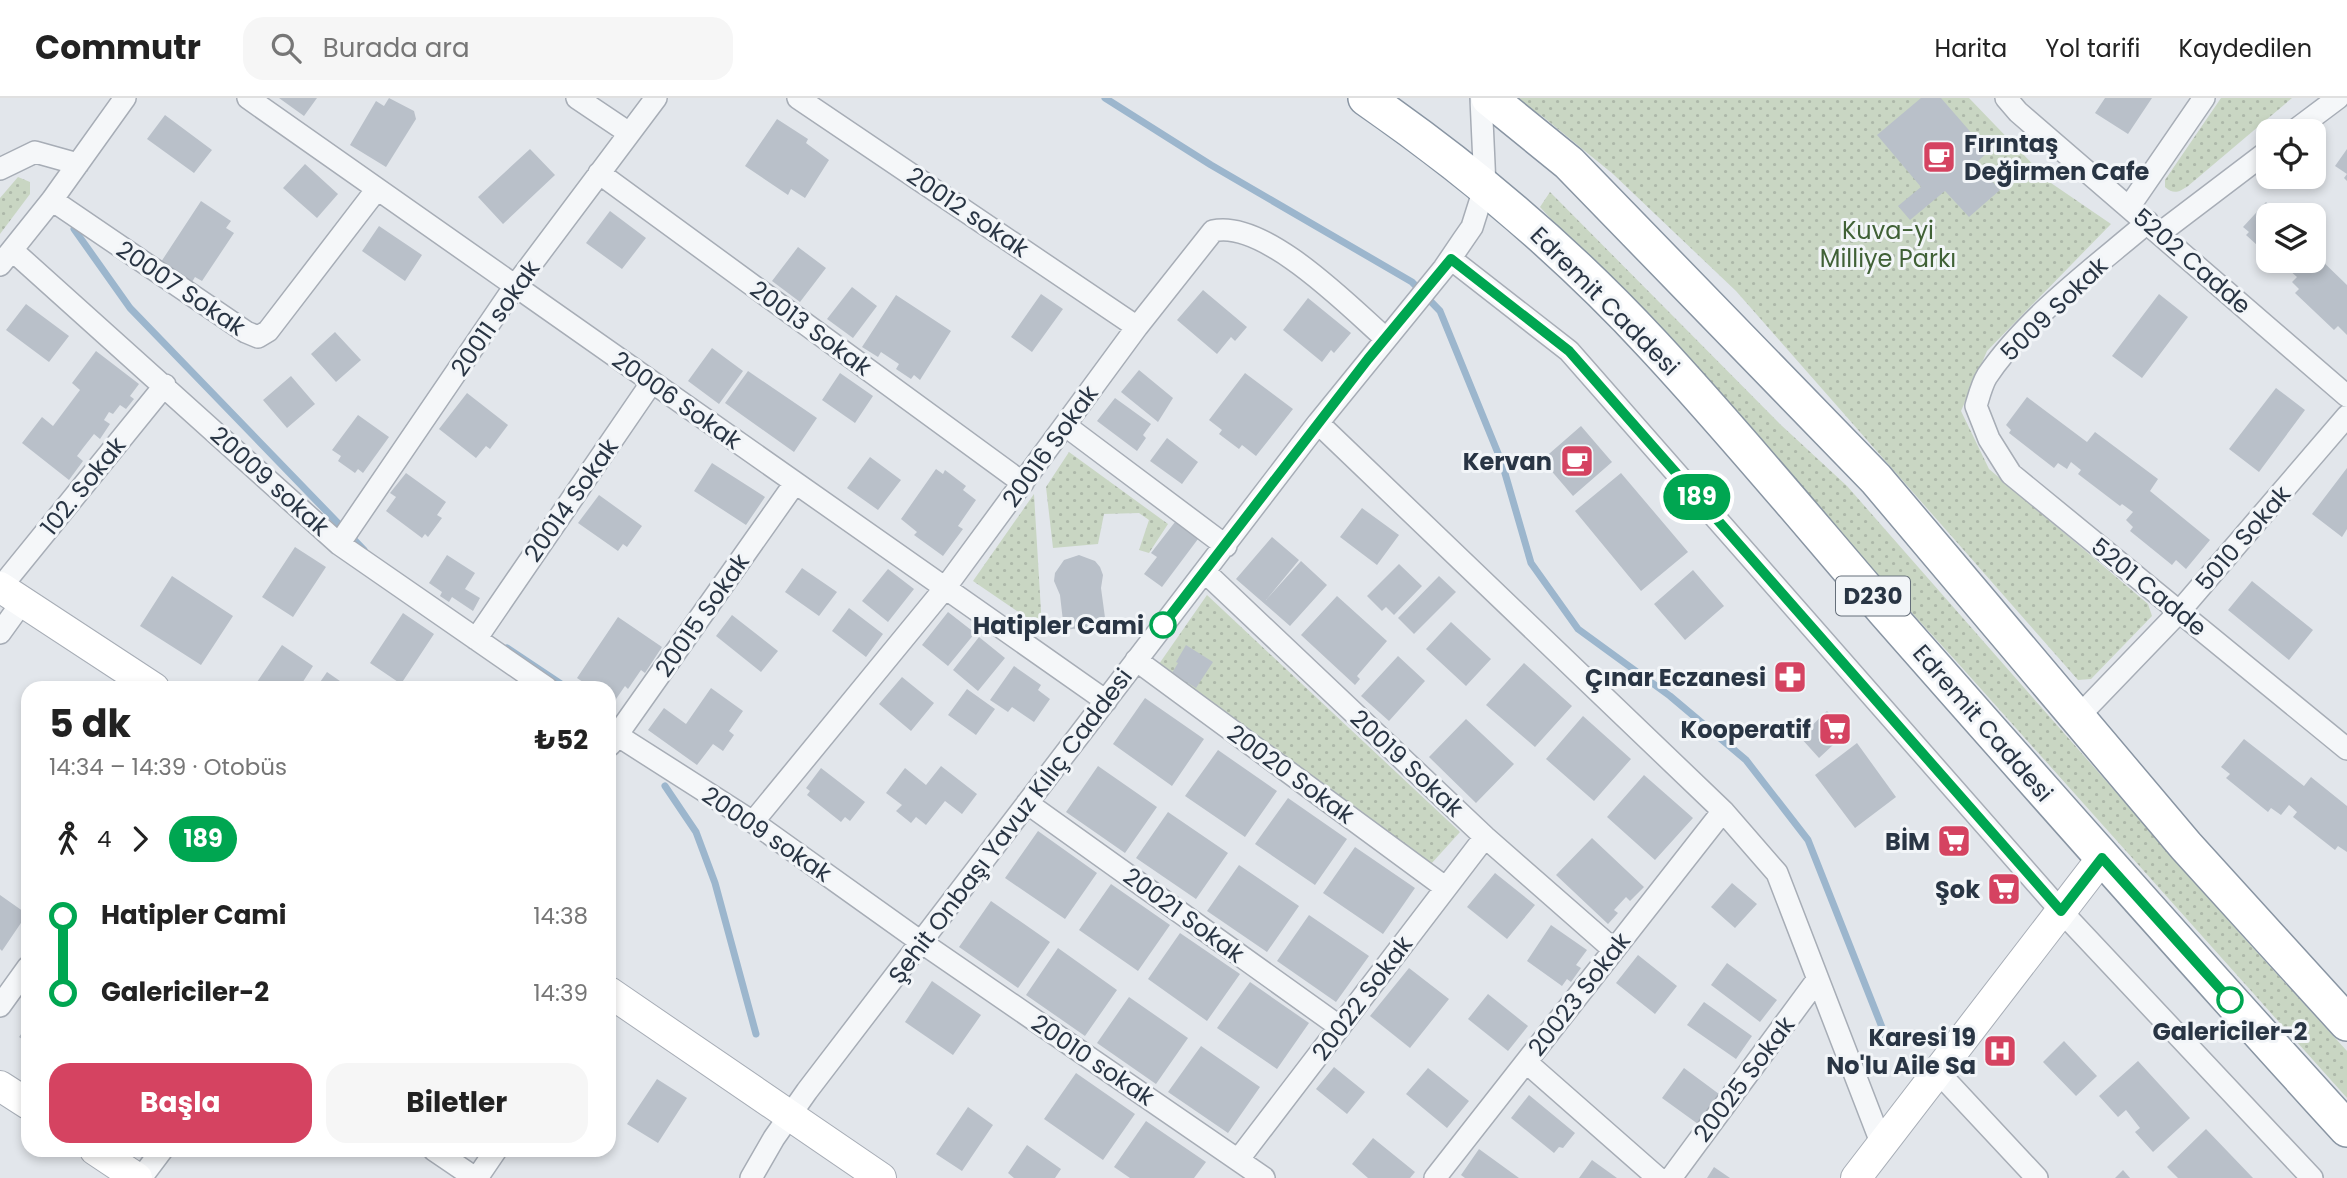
<!DOCTYPE html>
<html lang="tr">
<head>
<meta charset="utf-8">
<style>
  :root { --surface:#fff; --page:#f6f6f6; --text:#222; --muted:#767676; --line:#e0e0e0; --accent:#d54361 }
  body { margin:0; font-family:Poppins,sans-serif; background:var(--page); color:var(--text); height:100vh; display:flex; flex-direction:column; font-size:26px; white-space:nowrap }
  * { box-sizing:border-box; margin:0 }
  p { font-size:23px; color:var(--muted) }
  .icon { flex:none; width:38px; height:38px; fill:none; stroke:currentColor; stroke-width:2; stroke-linecap:round; stroke-linejoin:round }
  .map { position:relative; flex:1; overflow:hidden }
  .side { position:absolute; left:21px; top:583px; width:595px; height:476px; display:flex; flex-direction:column; background:var(--surface); border-radius:21px; box-shadow:0 4px 10px #0003 }
  .side>* { flex:none }
  .badge { padding:0 14px; border-radius:23px; font-size:24px; line-height:46px }
  .tools { position:absolute; left:2256px; top:21px; display:grid; gap:14px }
  .tools a { display:grid; place-items:center; width:70px; height:70px; border-radius:14px; background:var(--surface); box-shadow:0 4px 10px #0003; font-size:35px }
  .map>.badge { position:absolute; translate:-50% -50%; box-shadow:0 0 0 4px #fff }
  .legs { display:flex; align-items:center; gap:10px; height:77px; padding:0 28px; font-size:23px }
  .legs p { margin-inline-start:auto }
  .head { display:flex; align-items:center; justify-content:space-between; height:119px; padding:0 28px }
  h1 { font-size:38px; font-weight:700; line-height:52px }
  .primary-button { display:flex; gap:14px; margin-top:auto; padding:14px 28px }
  .primary-button a { flex:1; height:80px; border-radius:21px; background:var(--accent); color:#fff; font-size:28px; font-weight:700; line-height:80px; text-align:center }
  .primary-button a+a { background:var(--page); color:var(--text) }
  ul { padding:0 28px; list-style:none }
  li { display:flex; align-items:center; gap:24px; height:77px; font-size:26px }
  li i { display:grid; place-items:center; width:10px; height:100%; margin:0 9px; background:currentColor }
  li i::after { content:''; width:18px; height:18px; margin:-9px; border:5px solid; border-radius:50%; background:var(--surface) }
  li p { margin-inline-start:auto }
  li:first-child i { background:linear-gradient(#0000 50%,currentColor 0) }
  li:last-child i { background:linear-gradient(currentColor 50%,#0000 0) }
  header { display:flex; align-items:center; gap:42px; box-sizing:border-box; height:98px; padding:0 35px; background:var(--surface); border-bottom:2px solid var(--line) }
  header strong { font-size:33px }
  nav { display:flex; gap:38px; margin-inline-start:auto; font-size:24px }
  .search { width:490px; height:63px; background:var(--page); display:flex; align-items:center; gap:18px; box-sizing:border-box; padding:0 24px; border-radius:21px; color:var(--muted); font-size:26px }
  .map>svg:first-child { display:block }
  .grass { fill:url(#grass-dots) }
  .lines { fill:none; stroke-linecap:round; stroke-linejoin:round }
  .stream { stroke:#9cb6cd; stroke-width:7 }
  .building { fill:#b9c0c9 }
  .minor-casing { stroke:#a7adb6; stroke-width:24 }
  .secondary-casing { stroke:#a7adb6; stroke-width:32 }
  .trunk-casing { stroke:#8995a3; stroke-width:38 }
  .minor { stroke:#f5f7f9; stroke-width:21 }
  .secondary { stroke:#fff; stroke-width:30 }
  .trunk { stroke:#fff; stroke-width:35 }
  .line-1-casing { stroke:#fff; stroke-width:16 }
  .line-1 { stroke:#00a651; stroke-width:10 }
  .stop-1-dot { fill:#fff; stroke:#00a651; stroke-width:3.5 }
  .labels { text-anchor:middle; dominant-baseline:central; stroke-width:6; stroke-linejoin:round; paint-order:stroke }
  .shield { fill:#f2f5f8; stroke:#656f7a; stroke-width:2 }
  .shield-label { font-size:23px; font-weight:bold; fill:#293544 }
  .poi-label { font-size:24px; font-weight:bold; fill:#293544; stroke:#f2f5f8; text-anchor:end }
  .street-label { font-size:24px; fill:#293544; stroke:#f2f5f8 }
  .park-label { font-size:24px; fill:#406136; stroke:#f2f5f8 }
  .stop-label { font-size:24px; font-weight:bold; fill:#293544; stroke:#f2f5f8; text-anchor:end }
</style>
</head>
<body>
<header>
<strong>Commutr</strong>
<div class="search"><svg class="icon" aria-label="search" viewBox="0 0 24 24"><circle cx="10" cy="10" r="6"/><path d="M15 15l6 6"/></svg>Burada ara</div>
<nav><a>Harita</a><a>Yol tarifi</a><a>Kaydedilen</a></nav>
</header>
<div class="map">
<svg width="2347" height="1080" viewBox="0 0 2347 1080">
  <defs>
    <pattern id="grass-dots" width="8" height="8" patternUnits="userSpaceOnUse" patternTransform="scale(1.75)"><rect width="8" height="8" fill="#c9d6c3"/><path d="M2 2h.1M6 6h.1" fill="none" stroke="#adb8a9" stroke-width="1.8" stroke-linecap="round"/></pattern>
  </defs>
  <rect width="100%" height="100%" fill="#e2e6eb"/>
  <path class="grass" d="M1516 0H1969L2051 85 2111 126 1987 253 1961 313 1989 371 2148 506 2152 518 2091 581 2078 582 1736 193 1613 76 1542 18 1521 6Z
    M2221 0H2292L2188 88C2179 94 2174 97 2165 89V82Z
    M18 79 30 84V96L0 136V100Z
    M1550 94 1781 327 1847 388 2244 840 2347 953V1000L1956 563 1540 109Z
    M1069 354 1168 426 1149 455 1139 452 1149 422 1139 415 1104 416 1098 446 1053 450 1046 389Z
    M1034 396 1042 530 973 483Z
    M1207 497 1460 734 1431 766 1159 566Z"/>
  <g class="lines">
    <path class="stream" d="M1105 0 1211 67 1412 184 1440 213 1502 365 1531 465 1578 531 1670 598 1746 662 1808 742 1889 947
      M74 131 130 210 364 452
      M507 550 567 590
      M665 688 696 734 715 785 756 936"/>
  </g>
  <path class="building" d="M279 0H317L304 18Z
    M389 0 414 13 416 21 386 69 350 47 376 3 384 8Z
    M1921 0H1941L1988 54 1976 65 2000 92 1969 119 1945 93 1910 122 1898 108 1921 89 1877 37Z
    M2105 0H2152L2128 36 2095 15Z
    M165 17 212 52 194 75 147 41Z
    M777 21 808 41 806 45 829 62 805 100 791 91 788 97 745 68Z
    M530 51 555 77 503 126 478 99Z
    M2347 51V83L2344 80 2347 76 2335 68Z
    M305 66 338 96 317 120 283 90Z
    M201 103 231 123 226 130 234 135 202 183 195 179 192 184 161 164Z
    M2266 104 2280 117H2268V157L2246 137 2249 134 2243 129Z
    M610 113 646 140 622 171 586 145Z
    M379 128 422 157 405 183 362 153Z
    M798 149 826 170 800 204 772 183Z
    M2314 149 2320 155 2317 158 2347 187V237L2338 228 2334 232 2295 195 2299 191 2292 184 2297 179 2289 172 2286 175 2274 163H2314Z
    M852 189 877 208 853 240 827 221Z
    M1203 192 1247 229 1235 243 1231 239 1217 256 1177 222Z
    M1041 196 1063 211 1032 254 1011 239Z
    M2159 196 2188 219 2142 280 2112 258Z
    M896 197 951 233 920 282 914 277 911 281 896 271 899 266 881 254 878 259 862 249Z
    M1308 200 1351 235 1334 255 1331 252 1322 264 1283 232Z
    M26 206 69 238 49 264 6 232Z
    M335 234 361 262 336 284 311 256Z
    M712 250 743 273 719 306 688 283Z
    M96 253 139 286 130 298 134 301 126 311 120 307 113 316 109 314 104 322 110 326 100 341 94 336 83 350 77 358 83 363 69 382 22 345 42 319 53 328 80 292 72 285Z
    M1139 272 1173 300 1158 324 1121 294Z
    M748 273 817 320 794 354 725 305Z
    M840 275 873 298 855 325 822 302Z
    M1245 275 1293 311 1256 358 1242 347 1239 351 1219 336 1222 332 1209 322Z
    M291 278 315 306 287 330 263 302Z
    M2276 290 2305 312 2259 374 2229 351Z
    M467 295 508 327 490 351 486 348 476 360 439 331Z
    M2027 299 2087 344 2095 334 2158 381 2150 393 2210 442 2186 471 2176 462 2172 467 2130 433 2133 429 2126 422 2133 414 2122 406 2120 408 2078 376 2081 372 2071 364 2067 371 2058 365 2054 370 2009 335 2011 332 2006 327Z
    M1115 300 1151 326 1143 337 1146 340 1137 353 1097 323Z
    M358 317 389 339 363 375 358 371 355 375 338 363 341 358 332 352Z
    M1581 328 1612 364 1573 398 1542 362Z
    M1167 340 1198 364 1182 386 1150 363Z
    M870 359 901 382 878 412 847 390Z
    M712 365 765 399 746 427 694 393Z
    M2347 370V431L2342 439 2312 416Z
    M936 371 943 376 945 372 966 388 963 392 976 402 958 428 963 431 943 458 914 437 917 434 901 421Z
    M406 375 446 404 437 417 442 420 428 439 425 436 422 440 386 413 396 399 390 395Z
    M1621 375 1688 454 1641 493 1575 413Z
    M599 397 642 428 627 449 623 446 618 453 578 425Z
    M1362 410 1399 437 1377 467 1340 439Z
    M1175 424 1198 441 1162 489 1144 476 1157 459 1151 455Z
    M1272 439 1299 462 1266 502 1301 463 1327 487 1290 528 1236 481Z
    M295 449 326 469 293 519 262 499Z
    M447 457 475 475 465 491 480 500 473 513 452 499 449 504 440 498 442 494 429 485Z
    M1079 457 1095 463 1100 469 1103 477 1101 490 1106 527 1064 532 1060 497 1054 483 1055 475 1064 462Z
    M1399 466 1422 488 1394 517 1386 509 1382 513 1367 498Z
    M802 470 837 494 819 518 785 494Z
    M888 471 914 491 888 524 862 503Z
    M1693 472 1724 508 1685 542 1654 506Z
    M172 478 233 518 201 567 140 528Z
    M1439 478 1456 494 1414 536 1398 520Z
    M2252 483 2313 532 2289 562 2228 512Z
    M1337 498 1387 543 1357 578 1360 581 1355 587 1301 537Z
    M849 510 883 536 866 559 832 533Z
    M948 514 975 535 948 568 922 547Z
    M403 515 434 536 401 586 370 565Z
    M732 517 778 553 761 574 716 538Z
    M618 519 662 549 645 575 641 572 628 591 625 588 614 604 609 601V590H592L577 580Z
    M1451 524 1491 561 1466 588 1426 551Z
    M979 539 1005 560 978 593 953 572Z
    M282 547 313 568 299 590H253Z
    M1186 547 1213 564 1196 590 1172 575 1178 565 1176 564Z
    M1398 558 1425 583 1389 623 1361 598Z
    M1524 565 1572 608 1535 649 1486 607Z
    M1014 568 1041 587 1038 592 1050 601 1034 624 1012 609 1008 614 990 602Z
    M327 574 350 590H316Z
    M902 579 934 605 911 633 879 606Z
    M711 590 743 613 729 633 734 637 723 653 713 646 697 667 648 632 664 610 686 626Z
    M967 591 995 611 976 637 948 617Z
    M1145 600 1204 641 1172 688 1113 646Z
    M1827 613 1847 634 1819 660 1800 639Z
    M1583 618 1631 661 1594 703 1546 661Z
    M1466 621 1514 666 1476 705 1429 659Z
    M2244 641 2304 688 2311 679 2347 708V754L2338 748 2335 752 2293 719 2297 714 2289 707 2281 717 2271 710 2268 714 2226 680 2230 676 2221 669Z
    M1857 645 1896 699 1855 730 1815 677Z
    M1218 652 1277 693 1245 739 1185 698Z
    M941 668 977 696 962 716 945 703 926 727 916 719 911 725 896 713 902 707 886 695 905 670 926 687Z
    M1098 668 1157 709 1125 755 1066 714Z
    M821 670 865 704 850 723 845 719 841 724 807 697 810 693 806 690Z
    M1644 677 1693 720 1655 762 1607 719Z
    M1288 700 1347 741 1315 787 1255 746Z
    M1168 714 1228 755 1196 801 1136 760Z
    M1038 733 1097 775 1065 821 1005 780Z
    M1592 740 1644 789 1630 803 1626 799 1614 812 1618 815 1608 826 1556 777Z
    M1355 749 1415 790 1383 836 1323 795Z
    M1239 767 1299 808 1267 854 1207 813Z
    M1495 775 1535 807 1507 841 1467 809Z
    M1732 785 1757 806 1735 830 1711 809Z
    M1111 786 1170 827 1138 873 1079 832Z
    M0 797 27 816 2 853 0 851Z
    M991 803 1050 844 1018 890 959 849Z
    M1309 817 1369 858 1336 904 1277 863Z
    M1551 827 1587 852 1576 867 1581 870 1571 884 1567 881 1562 888 1527 863Z
    M1180 835 1240 876 1207 923 1148 881Z
    M1058 850 1117 892 1085 938 1026 897Z
    M1638 857 1677 888 1655 916 1616 885Z
    M1727 865 1777 902 1760 924 1711 887Z
    M1409 870 1449 901 1410 950 1370 918Z
    M932 883 981 917 953 957 905 924Z
    M1250 884 1309 925 1277 971 1217 930Z
    M1488 896 1528 928 1508 953 1468 921Z
    M1129 899 1188 940 1156 986 1097 945Z
    M1704 904 1752 938 1736 961 1687 927Z
    M28 926V945L19 939Z
    M2064 943 2097 978 2076 998 2043 964Z
    M1201 948 1260 989 1228 1035 1168 994Z
    M2138 963 2190 1020 2153 1054 2135 1034 2140 1030 2126 1012 2118 1019 2099 998Z
    M1334 969 1365 994 1347 1016 1316 991Z
    M1428 970 1469 1003 1447 1030 1406 996Z
    M1684 970 1719 996 1698 1026 1662 1000Z
    M1076 975 1135 1016 1103 1062 1044 1021Z
    M657 981 687 1000 658 1045 627 1026Z
    M1529 997 1575 1035 1563 1050 1559 1049 1554 1055 1511 1020Z
    M968 1009 993 1027 962 1073 936 1056Z
    M1146 1023 1206 1064 1194 1080H1130L1114 1069Z
    M2206 1031 2253 1080H2178L2167 1069Z
    M1373 1040 1415 1074 1410 1080H1368L1352 1066Z
    M1027 1047 1061 1071 1055 1080H1014L1008 1075Z
    M1479 1051 1519 1080H1465L1461 1077Z
    M1592 1062 1617 1080H1579Z
    M1714 1069 1730 1080H1707Z
    M2123 1072 2130 1080H2115Z"/>
  <g class="lines">
    <defs>
      <path id="minor" d="M248 0 1106 603
        M577 0 629 35
        M798 0 1137 229
        M2006 0 2018 14 2347 298
        M2294 33 2338 0
        M0 71 35 54 78 66
        M599 75 1023 385
        M52 102 246 234 258 239 268 233 377 91
        M2129 109 2204 0
        M2148 124C2094 170 2027 219 1987 278 1982 286 1979 298 1976 308L1989 341 2011 376 2347 651
        M2160 135 2268 53
        M12 152 339 446 547 590
        M1451 161 1569 253 2061 813 2312 1080
        M0 167 52 102 125 0
        M1318 325 1723 713 1777 775 1882 1047
        M1066 328 1226 448
        M339 446 515 188 656 0
        M1205 474 1485 739 1614 852
        M1 489 165 287
        M0 535 23 503
        M476 541 652 284
        M1136 562 1446 790
        M2077 620 2179 514 2347 318
        M609 632 753 724 921 844 1264 1080
        M610 647 795 385
        M1027 705 1340 929
        M753 724 945 490 1137 229 1213 133C1264 121 1349 208 1385 240
        M0 908 28 869
        M1526 964 1658 1080
        M1938 974 2037 1080
        M434 1052 475 1080
        M1238 1062 1485 739
        M141 1080 162 1052
        M477 1080 496 1052
        M751 1080 774 1040 807 993 1318 325 1444 170 1463 142 1472 129 1485 88 1481 0
        M1435 1080 1723 713
        M1671 1080 1817 882"/>
      <path id="secondary" d="M0 489 154 590
        M609 894 881 1080
        M0 988 28 1006
        M95 1052 137 1080
        M1856 1080 2102 760"/>
      <path id="trunk" d="M1366 0C1470 72 1567 154 1653 247 1733 333 1808 424 1884 512 2037 686 2191 860 2347 1031
        M1489 0 1569 65 1876 381 2186 748 2347 925"/>
    </defs>
    <use href="#minor" class="minor-casing"/>
    <use href="#secondary" class="secondary-casing"/>
    <use href="#trunk" class="trunk-casing"/>
    <use href="#minor" class="minor"/>
    <use href="#secondary" class="secondary"/>
    <use href="#trunk" class="trunk"/>
  </g>
  <g class="lines">
    <defs>
      <path id="line-1" d="M1163 527 1368 261 1451 161 1569 253 2061 813 2102 760 2230 902"/>
    </defs>
    <use href="#line-1" class="line-1-casing"/>
    <use href="#line-1" class="line-1"/>
  </g>
  <defs>
    <symbol id="cafe-square" viewBox="-11 -11 22 22"><rect x="-9" y="-9" width="18" height="18" rx="4" fill="#d54361" stroke="#f2f5f8"/><path d="M-5.5-4.5H6V0H3Q3 3.5 0 3.5H-2.5Q-5.5 3.5-5.5 0ZM3-3.2v2h1.7v-2ZM-6 4.5H4V6H-6Z" fill="#fff"/></symbol>
    <symbol id="pharmacy-square" viewBox="-11 -11 22 22"><rect x="-9" y="-9" width="18" height="18" rx="4" fill="#d54361" stroke="#f2f5f8"/><path d="M-2-6h4v4h4v4h-4v4h-4v-4h-4v-4h4Z" fill="#fff"/></symbol>
    <symbol id="supermarket-square" viewBox="-11 -11 22 22"><rect x="-9" y="-9" width="18" height="18" rx="4" fill="#d54361" stroke="#f2f5f8"/><path d="M-6-5.5h2.5l.6 2H6L4.5 2H-2.5L-4.4-4H-6ZM-1.5 3.2a1.3 1.3 0 1 0 .1 0ZM3 3.2a1.3 1.3 0 1 0 .1 0Z" fill="#fff"/></symbol>
    <symbol id="hospital-square" viewBox="-11 -11 22 22"><rect x="-9" y="-9" width="18" height="18" rx="4" fill="#d54361" stroke="#f2f5f8"/><path d="M-5-5h3v3.5h4V-5h3V5h-3V1.5h-4V5h-3Z" fill="#fff"/></symbol>
  </defs>
  <g fill-rule="evenodd">
    <use href="#cafe-square" x="1920" y="40" width="38" height="38"/>
    <use href="#cafe-square" x="1558" y="344" width="38" height="38"/>
    <use href="#pharmacy-square" x="1771" y="560" width="38" height="38"/>
    <use href="#supermarket-square" x="1816" y="612" width="38" height="38"/>
    <use href="#supermarket-square" x="1935" y="724" width="38" height="38"/>
    <use href="#supermarket-square" x="1985" y="772" width="38" height="38"/>
    <use href="#hospital-square" x="1981" y="934" width="38" height="38"/>
  </g>
  <g class="stop-1-dot">
    <circle cx="1163" cy="527" r="12"/>
    <circle cx="2230" cy="902" r="12"/>
  </g>
  <g class="labels">
    <rect class="shield" x="1836" y="478.5" width="74" height="39" rx="5"/>
    <g class="shield-label">
      <text x="1873" y="498">D230</text>
    </g>
    <g class="poi-label">
      <text x="1964" y="45" text-anchor="start">Fırıntaş<tspan x="1964" dy="28">Değirmen Cafe</tspan></text>
      <text x="1552" y="363">Kervan</text>
      <text x="1766" y="579">Çınar Eczanesi</text>
      <text x="1811" y="631">Kooperatif</text>
      <text x="1930" y="743">BİM</text>
      <text x="1980" y="791">Şok</text>
      <text x="1976" y="939">Karesi 19<tspan x="1976" dy="28">No'lu Aile Sa</tspan></text>
    </g>
    <g class="street-label">
      <text transform="translate(968 114) rotate(34)">20012 sokak</text>
      <text transform="translate(2192 163) rotate(41)">5202 Cadde</text>
      <text transform="translate(181 190) rotate(34)">20007 Sokak</text>
      <text transform="translate(1605 203) rotate(45)">Edremit Caddesi</text>
      <text transform="translate(2054 211) rotate(-44)">5009 Sokak</text>
      <text transform="translate(495 220) rotate(-55)">20011 sokak</text>
      <text transform="translate(811 230) rotate(36)">20013 Sokak</text>
      <text transform="translate(677 302) rotate(35)">20006 Sokak</text>
      <text transform="translate(1050 348) rotate(-54)">20016 Sokak</text>
      <text transform="translate(270 383) rotate(42)">20009 sokak</text>
      <text transform="translate(83 388) rotate(-51)">102. Sokak</text>
      <text transform="translate(571 402) rotate(-55)">20014 Sokak</text>
      <text transform="translate(2243 440) rotate(-49)">5010 Sokak</text>
      <text transform="translate(2149 489) rotate(39)">5201 Cadde</text>
      <text transform="translate(702 517) rotate(-55)">20015 Sokak</text>
      <text transform="translate(1983 625) rotate(49)">Edremit Caddesi</text>
      <text transform="translate(1407 665) rotate(43)">20019 Sokak</text>
      <text transform="translate(1291 676) rotate(36)">20020 Sokak</text>
      <text transform="translate(1010 728) rotate(-53)">Şehit Onbaşı Yavuz Kılıç Caddesi</text>
      <text transform="translate(767 736) rotate(34)">20009 sokak</text>
      <text transform="translate(1184 817) rotate(36)">20021 Sokak</text>
      <text transform="translate(1579 896) rotate(-52)">20023 Sokak</text>
      <text transform="translate(1362 900) rotate(-53)">20022 Sokak</text>
      <text transform="translate(1093 962) rotate(34)">20010 sokak</text>
      <text transform="translate(1744 981) rotate(-53)">20025 Sokak</text>
    </g>
    <g class="park-label">
      <text x="1888" y="132">Kuva-yi<tspan x="1888" dy="28">Milliye Parkı</tspan></text>
    </g>
    <g class="stop-label">
      <text x="1144" y="527">Hatipler Cami</text>
      <text x="2230" y="933" text-anchor="middle">Galericiler-2</text>
    </g>
  </g>
</svg>
<div class="tools">
<a><svg class="icon" aria-label="locate" viewBox="0 0 24 24"><circle cx="12" cy="12" r="6"/><path d="M12 2v4M12 18v4M2 12h4M18 12h4"/></svg></a>
<a><svg class="icon" aria-label="layers" viewBox="0 0 24 24"><path d="M12 4l9 5-9 5-9-5zM3 14l9 5 9-5"/></svg></a>
</div>
<b class="badge" style="left:1697px;top:399px;background:#00a651;color:#fff">189</b>
<section class="side">
<div class="head"><div><h1>5 dk</h1><p>14:34 – 14:39 · Otobüs</p></div><b>₺52</b></div>
<div class="legs"><svg class="icon" aria-label="walk" viewBox="0 0 24 24"><circle cx="13" cy="4" r="2"/><path d="M13 8l-2 6 4 7M11 14l-3 7M7 12l3-4h3l4 4"/></svg>4<svg class="icon" aria-label="forward" viewBox="0 0 24 24"><path d="M9 5l7 7-7 7"/></svg><b class="badge" style="background:#00a651;color:#fff">189</b></div>
<ul>
<li><i style="color:#00a651"></i><b>Hatipler Cami</b><p>14:38</p></li>
<li><i style="color:#00a651"></i><b>Galericiler-2</b><p>14:39</p></li>
</ul>
<div class="primary-button"><a>Başla</a><a>Biletler</a></div>
</section>
</div>
</body>
</html>
